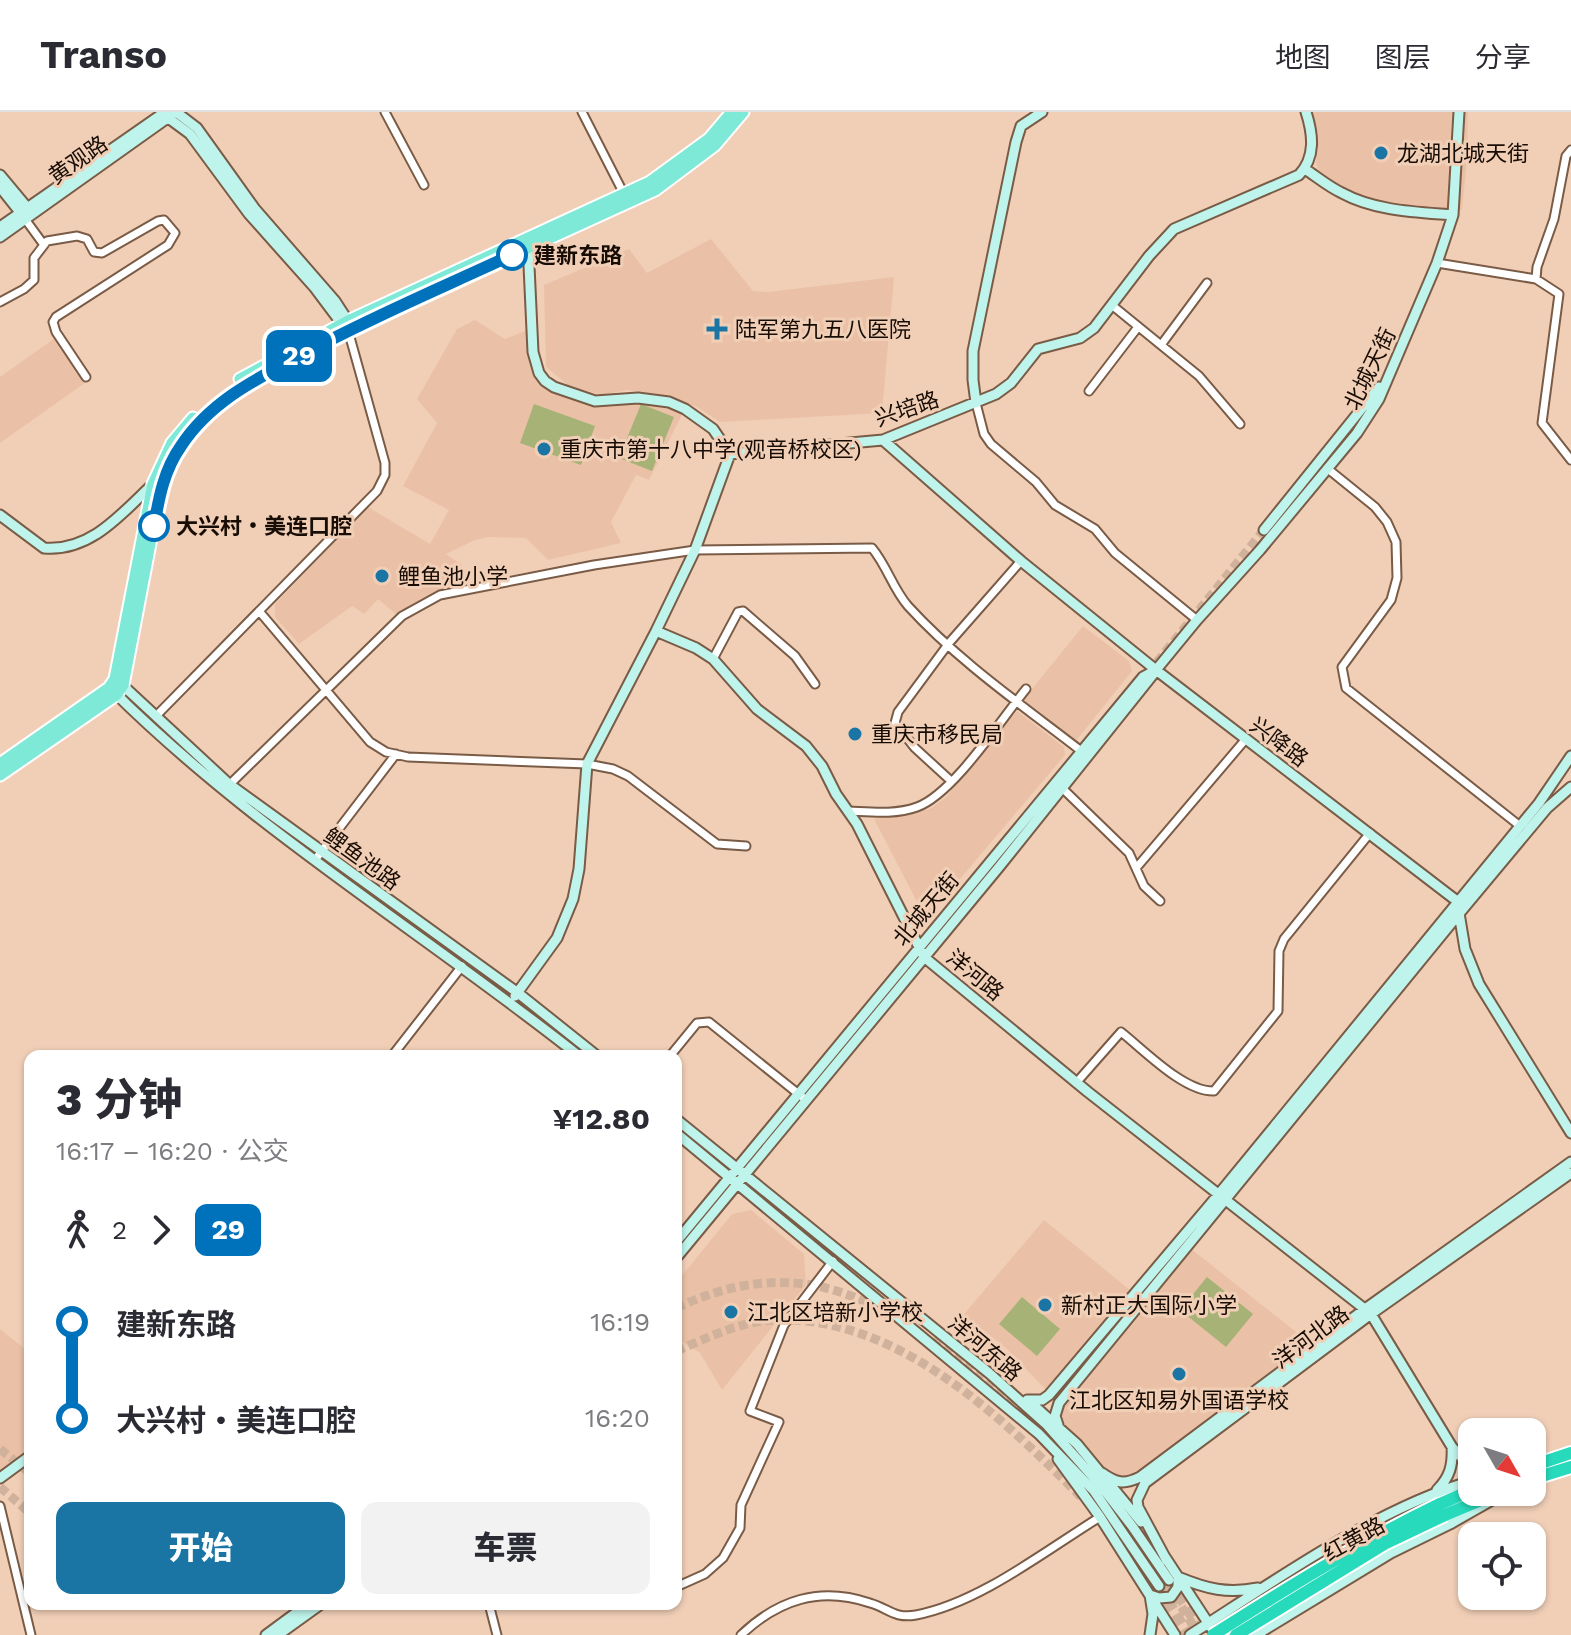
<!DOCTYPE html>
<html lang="zh">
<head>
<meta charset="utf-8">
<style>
  :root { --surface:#fff; --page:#f2f2f3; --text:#2b2b33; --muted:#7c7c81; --line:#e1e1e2; --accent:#1a75a4 }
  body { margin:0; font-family:"Work Sans","Noto Sans SC",sans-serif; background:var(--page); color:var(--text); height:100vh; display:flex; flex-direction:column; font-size:30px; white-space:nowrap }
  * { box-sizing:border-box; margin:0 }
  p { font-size:26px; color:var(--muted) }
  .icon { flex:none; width:44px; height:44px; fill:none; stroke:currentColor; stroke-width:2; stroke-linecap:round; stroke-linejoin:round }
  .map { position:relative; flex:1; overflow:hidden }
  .drawer { position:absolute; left:24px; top:938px; width:658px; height:560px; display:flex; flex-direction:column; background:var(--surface); border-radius:16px; box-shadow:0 2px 6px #0004 }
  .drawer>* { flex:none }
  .badge { padding:0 16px; border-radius:12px; font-size:28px; line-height:52px }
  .needle { width:52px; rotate:129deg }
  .tools { position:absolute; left:1458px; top:1306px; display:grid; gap:16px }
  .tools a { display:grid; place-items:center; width:88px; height:88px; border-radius:16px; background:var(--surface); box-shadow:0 2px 6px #0004; font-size:40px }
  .map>.badge { position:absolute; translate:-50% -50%; box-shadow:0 0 0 4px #fff }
  .legs { display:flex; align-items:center; gap:12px; height:88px; padding:0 32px; font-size:26px }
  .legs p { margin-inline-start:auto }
  .summary { display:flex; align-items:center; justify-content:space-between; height:136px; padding:0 32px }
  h1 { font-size:44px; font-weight:800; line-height:60px }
  .primary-button { display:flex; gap:16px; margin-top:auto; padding:16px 32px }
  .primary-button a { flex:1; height:92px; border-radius:16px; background:var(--accent); color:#fff; font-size:32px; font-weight:800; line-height:92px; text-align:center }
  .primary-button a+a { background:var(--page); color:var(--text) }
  ul { padding:0 32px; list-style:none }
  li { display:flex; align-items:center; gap:28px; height:96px; font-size:30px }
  li i { display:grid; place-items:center; width:12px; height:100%; margin:0 10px; background:currentColor }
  li i::after { content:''; width:20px; height:20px; margin:-10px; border:6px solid; border-radius:50%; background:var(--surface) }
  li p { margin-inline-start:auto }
  li:first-child i { background:linear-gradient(#0000 50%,currentColor 0) }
  li:last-child i { background:linear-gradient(currentColor 50%,#0000 0) }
  header { display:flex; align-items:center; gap:48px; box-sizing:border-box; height:112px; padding:0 40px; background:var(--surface); border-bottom:2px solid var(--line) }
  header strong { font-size:38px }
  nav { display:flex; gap:44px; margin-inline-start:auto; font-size:28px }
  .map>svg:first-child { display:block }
  .built { fill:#eac1a6 }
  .green { fill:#a7b276 }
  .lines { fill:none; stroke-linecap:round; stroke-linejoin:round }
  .secondary-tunnel { stroke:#d0b29c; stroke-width:9; stroke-dasharray:9 4.5; stroke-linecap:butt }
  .primary-tunnel { stroke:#d0b29c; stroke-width:11; stroke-dasharray:11 5.5; stroke-linecap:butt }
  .street-casing { stroke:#795b46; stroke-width:11 }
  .secondary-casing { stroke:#795b46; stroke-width:13 }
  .primary-casing { stroke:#fff; stroke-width:15 }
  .highway-casing { stroke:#fff; stroke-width:16 }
  .street { stroke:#fff; stroke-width:7 }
  .secondary { stroke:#bef4eb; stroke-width:9 }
  .primary { stroke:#7de9d6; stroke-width:11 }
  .highway { stroke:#27dabb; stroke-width:12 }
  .highway-bridge-casing { stroke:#fff; stroke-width:16; stroke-linecap:butt }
  .highway-bridge { stroke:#27dabb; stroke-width:12 }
  .line-1-casing { stroke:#fff; stroke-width:18 }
  .line-1 { stroke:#0072bc; stroke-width:12 }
  .poi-dot { fill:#1a75a4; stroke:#f1cfb7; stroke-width:3 }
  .stop-1-dot { fill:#fff; stroke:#0072bc; stroke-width:4 }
  .labels { text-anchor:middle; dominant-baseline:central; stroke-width:6; stroke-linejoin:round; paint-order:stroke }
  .poi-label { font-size:22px; fill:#180d05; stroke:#f1cfb7; text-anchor:start }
  .street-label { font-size:22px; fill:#180d05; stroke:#f1cfb7 }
  .stop-label { font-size:22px; font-weight:bold; fill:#180d05; stroke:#f1cfb7; text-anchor:start }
</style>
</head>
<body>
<header>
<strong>Transo</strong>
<nav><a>地图</a><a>图层</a><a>分享</a></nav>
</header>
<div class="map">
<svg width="1571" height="1523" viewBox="0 0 1571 1523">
  <rect width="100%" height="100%" fill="#f1cfb7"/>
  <path class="built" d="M1313 0H1468L1467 47 1462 98 1385 91 1360 85 1338 74 1320 62 1316 51 1318 24Z
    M711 127 753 179 768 180 894 165 882 301 720 310 697 295 669 284 627 278 602 283 569 274 546 255 544 173 629 137 647 161Z
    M475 208 505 227 528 218 532 252 536 263 552 278 594 292 638 290 668 294 683 301 649 368 636 363 611 410 621 431 548 448 526 426 488 425 475 428 446 442 462 453 459 475 425 485 396 502 378 487 364 502 352 494 299 532 275 505V492L368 395 430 432 449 398 403 374 437 311 417 287 457 217Z
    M55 226 85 271 0 331V265Z
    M1083 514 1129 549 1132 559 1075 630 1023 588Z
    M1017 599 1064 635 1065 643 926 807 874 707 930 697 937 692 946 685Z
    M751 1098 804 1142 806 1173 722 1278 700 1241 676 1226V1171L732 1102Z
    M1044 1108 1130 1178 1047 1279 1006 1236 983 1218 959 1208Z
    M1190 1136 1310 1231 1137 1363 1124 1368 1110 1363 1062 1310 1060 1297Z
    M0 1217 30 1241V1337L0 1358Z"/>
  <path class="green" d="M534 292 595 314 581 353 520 331Z
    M641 292 674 305 652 359 619 346Z
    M1207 1165 1253 1202 1226 1235 1180 1198Z
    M1022 1185 1060 1217 1037 1244 999 1212Z"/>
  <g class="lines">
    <path class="secondary-tunnel" d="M1148 561 1264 418
      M676 1196C751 1161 821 1160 892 1205
      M932 1229C991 1267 1042 1315 1088 1367
      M676 1239C707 1226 741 1209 775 1208 897 1203 1004 1307 1084 1388
      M0 1337 30 1361
      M0 1375 30 1401
      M1103 1385 1166 1470 1199 1523
      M1110 1416 1133 1441"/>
    <path class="primary-tunnel" d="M1169 1468 1204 1523
      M1159 1474 1188 1523"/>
    <defs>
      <path id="street" d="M385 0 424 73
        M582 0 624 82
        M25 107 44 133
        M1437 151 1536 167 1559 182 1542 311 1571 348
        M1536 167 1537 155 1554 107 1566 44 1571 38
        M0 190 24 177 34 168V146L47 129 77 124 87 127 94 140 102 141 158 109 164 108 175 121 168 133 56 205 53 210 56 220 86 265
        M1113 194 1199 264 1240 312
        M1161 233 1207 171
        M1089 279 1138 215
        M976 291 984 322 991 332 1036 370 1055 393 1095 417 1115 441 1197 508
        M1328 357 1375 395 1387 410 1396 430 1397 466 1391 488 1342 555 1346 576 1520 714
        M259 499 370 630 386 640 408 645 587 652 613 657 628 664 717 732 746 734
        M713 547 738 500 743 499 795 544 815 572
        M156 604 377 379 385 363V351L348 218
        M951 669 915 636 895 611 898 600 949 531 1021 449
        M227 675 402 504 440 483 594 453 695 438 872 436C887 454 893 477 908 494 959 550 1026 596 1085 642
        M1061 675 1129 741 1144 774 1160 789
        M849 699C871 700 895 703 917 695 953 682 1000 609 1026 577
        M315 748 396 642
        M1137 755 1245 628
        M392 944 462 854
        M670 944 697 911 709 910 806 988
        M1076 971 1121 920C1144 938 1184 980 1214 979L1278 899 1279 839 1284 827 1370 721
        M0 1394 31 1523
        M676 1475 705 1462 723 1446 740 1416 741 1393 779 1310 750 1299 784 1213 833 1149
        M489 1492 497 1523
        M741 1523C778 1488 819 1474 870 1491 888 1496 894 1507 916 1503 979 1491 1045 1439 1100 1405"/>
      <path id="secondary" d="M176 0 197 16 255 97 335 189 348 209V215
        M163 2 190 22 249 102 315 176 345 216
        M1305 57C1317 65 1329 75 1342 81 1375 99 1416 100 1453 103
        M0 63 30 99
        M0 75 23 104
        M0 115 165 0
        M0 125 173 2
        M528 132 533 240 539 261 545 269 554 275 595 289 638 286 669 290 685 297 713 317 730 342 883 328 996 282 1011 271 1038 237 1080 226 1094 216 1149 144 1174 117 1299 63C1316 45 1313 22 1306 0
        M976 291 973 268V239L1016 30 1021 14 1042 0
        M883 328 1021 449 1156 558 1457 789 1465 837 1479 872 1571 1021
        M730 342 695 438 656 519 696 536 713 547 757 597 806 634 822 654 836 682 857 712 924 845 1088 980 1371 1202 1452 1335
        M0 403 44 436C91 440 122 401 153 372
        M1264 418 1379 275
        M118 569 229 672 518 881 597 944
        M112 578C253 718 424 821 579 944
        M515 884 557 826 573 787 579 757 587 652 656 519
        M676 1007 989 1261 1047 1313 1101 1374 1132 1414 1169 1468
        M676 1021 1039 1322 1094 1379 1159 1474
        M676 1130 1143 565 1156 558 1197 508 1260 438 1357 321 1379 287 1437 151 1453 103 1459 0
        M676 1146 999 755 1155 560
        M1027 1288H1042L1049 1283 1219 1082 1539 691 1571 644
        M1029 1289 1077 1332 1141 1410
        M1058 1313 1055 1304 1059 1291 1458 803 1547 696 1571 675
        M1058 1347 1100 1405 1175 1523
        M1102 1361C1116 1371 1124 1373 1140 1365L1365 1197 1571 1050
        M0 1366 30 1344
        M1437 1378C1450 1365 1453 1353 1452 1335L1472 1357
        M1165 1445 1216 1523
        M1167 1449 1138 1395 1137 1388 1145 1371 1371 1202 1571 1061
        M266 1523 308 1492
        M278 1523 321 1492
        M1150 1523 1153 1502 1150 1483 1159 1486 1171 1485 1178 1475V1465C1207 1477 1227 1482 1258 1476
        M1190 1523C1273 1470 1378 1395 1472 1369
        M1256 1523 1391 1441 1450 1412 1506 1380"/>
      <path id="primary" d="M240 267 348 209 650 70 709 27 732 0
        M0 652 109 576 115 567 153 372 172 331 193 306
        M0 663 116 583 123 573 161 374 180 335 212 298 245 273 348 218 655 78 715 33 743 0"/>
      <path id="highway" d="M1532 1354 1571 1341
        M1532 1367 1571 1355
        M1440 1392 1472 1378
        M1445 1403 1500 1380"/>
    </defs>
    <use href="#street" class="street-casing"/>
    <use href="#secondary" class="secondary-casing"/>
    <use href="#primary" class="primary-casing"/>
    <use href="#highway" class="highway-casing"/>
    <use href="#street" class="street"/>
    <use href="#secondary" class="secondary"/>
    <use href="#primary" class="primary"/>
    <use href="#highway" class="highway"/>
    <defs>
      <path id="highway-bridge" d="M1213 1523C1287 1476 1361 1430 1440 1392
        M1236 1523 1386 1431 1445 1403"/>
    </defs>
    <use href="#highway-bridge" class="highway-bridge-casing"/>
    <use href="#highway-bridge" class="highway-bridge"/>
  </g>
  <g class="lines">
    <defs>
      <path id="line-1" d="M154 414C159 385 164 358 181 334 211 288 260 265 307 240 374 204 443 175 512 143"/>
    </defs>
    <use href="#line-1" class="line-1-casing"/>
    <use href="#line-1" class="line-1"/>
  </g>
  <g class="poi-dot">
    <circle cx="1381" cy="41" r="8"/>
    <path d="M713 205h8v8h8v8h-8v8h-8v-8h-8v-8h8z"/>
    <circle cx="544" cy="337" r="8"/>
    <circle cx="382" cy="464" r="8"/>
    <circle cx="855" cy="622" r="8"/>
    <circle cx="1045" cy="1193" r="8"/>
    <circle cx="731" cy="1200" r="8"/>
    <circle cx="1179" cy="1262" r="8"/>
  </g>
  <g class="stop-1-dot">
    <circle cx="512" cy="143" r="14"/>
    <circle cx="154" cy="414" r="14"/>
  </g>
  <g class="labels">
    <g class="poi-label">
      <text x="1397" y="41">龙湖北城天街</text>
      <text x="735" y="217">陆军第九五八医院</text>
      <text x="560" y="337">重庆市第十八中学(观音桥校区)</text>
      <text x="398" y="464">鲤鱼池小学</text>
      <text x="871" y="622">重庆市移民局</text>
      <text x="1061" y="1193">新村正大国际小学</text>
      <text x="747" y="1200">江北区培新小学校</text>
      <text x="1179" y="1288" text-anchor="middle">江北区知易外国语学校</text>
    </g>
    <g class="street-label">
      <text transform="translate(78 48) rotate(-35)">黄观路</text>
      <text transform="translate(1370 257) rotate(-64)">北城天街</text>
      <text transform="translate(907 297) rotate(-19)">兴培路</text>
      <text transform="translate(1279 630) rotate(37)">兴降路</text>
      <text transform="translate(362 747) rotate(36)">鲤鱼池路</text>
      <text transform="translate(926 797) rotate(-50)">北城天街</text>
      <text transform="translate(975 863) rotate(39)">洋河路</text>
      <text transform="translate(1311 1225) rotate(-37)">洋河北路</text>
      <text transform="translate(985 1236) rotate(40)">洋河东路</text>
      <text transform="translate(1354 1427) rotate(-29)">红黄路</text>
    </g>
    <g class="stop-label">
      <text x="534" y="143">建新东路</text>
      <text x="176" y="414">大兴村‧美连口腔</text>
    </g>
  </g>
</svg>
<div class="tools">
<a><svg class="needle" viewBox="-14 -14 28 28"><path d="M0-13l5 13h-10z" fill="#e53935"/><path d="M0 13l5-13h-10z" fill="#7c7c81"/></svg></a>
<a><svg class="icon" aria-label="locate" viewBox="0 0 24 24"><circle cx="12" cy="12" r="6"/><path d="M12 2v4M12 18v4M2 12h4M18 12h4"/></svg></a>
</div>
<b class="badge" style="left:299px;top:244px;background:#0072bc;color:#fff">29</b>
<section class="drawer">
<div class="summary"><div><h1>3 分钟</h1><p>16:17 – 16:20 · 公交</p></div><b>¥12.80</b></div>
<div class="legs"><svg class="icon" aria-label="walk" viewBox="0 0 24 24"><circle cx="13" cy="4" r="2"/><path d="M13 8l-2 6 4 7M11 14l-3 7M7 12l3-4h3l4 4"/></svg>2<svg class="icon" aria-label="forward" viewBox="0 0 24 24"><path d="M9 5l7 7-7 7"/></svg><b class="badge" style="background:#0072bc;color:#fff">29</b></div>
<ul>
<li><i style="color:#0072bc"></i><b>建新东路</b><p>16:19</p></li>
<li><i style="color:#0072bc"></i><b>大兴村‧美连口腔</b><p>16:20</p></li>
</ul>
<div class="primary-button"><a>开始</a><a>车票</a></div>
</section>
</div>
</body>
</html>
